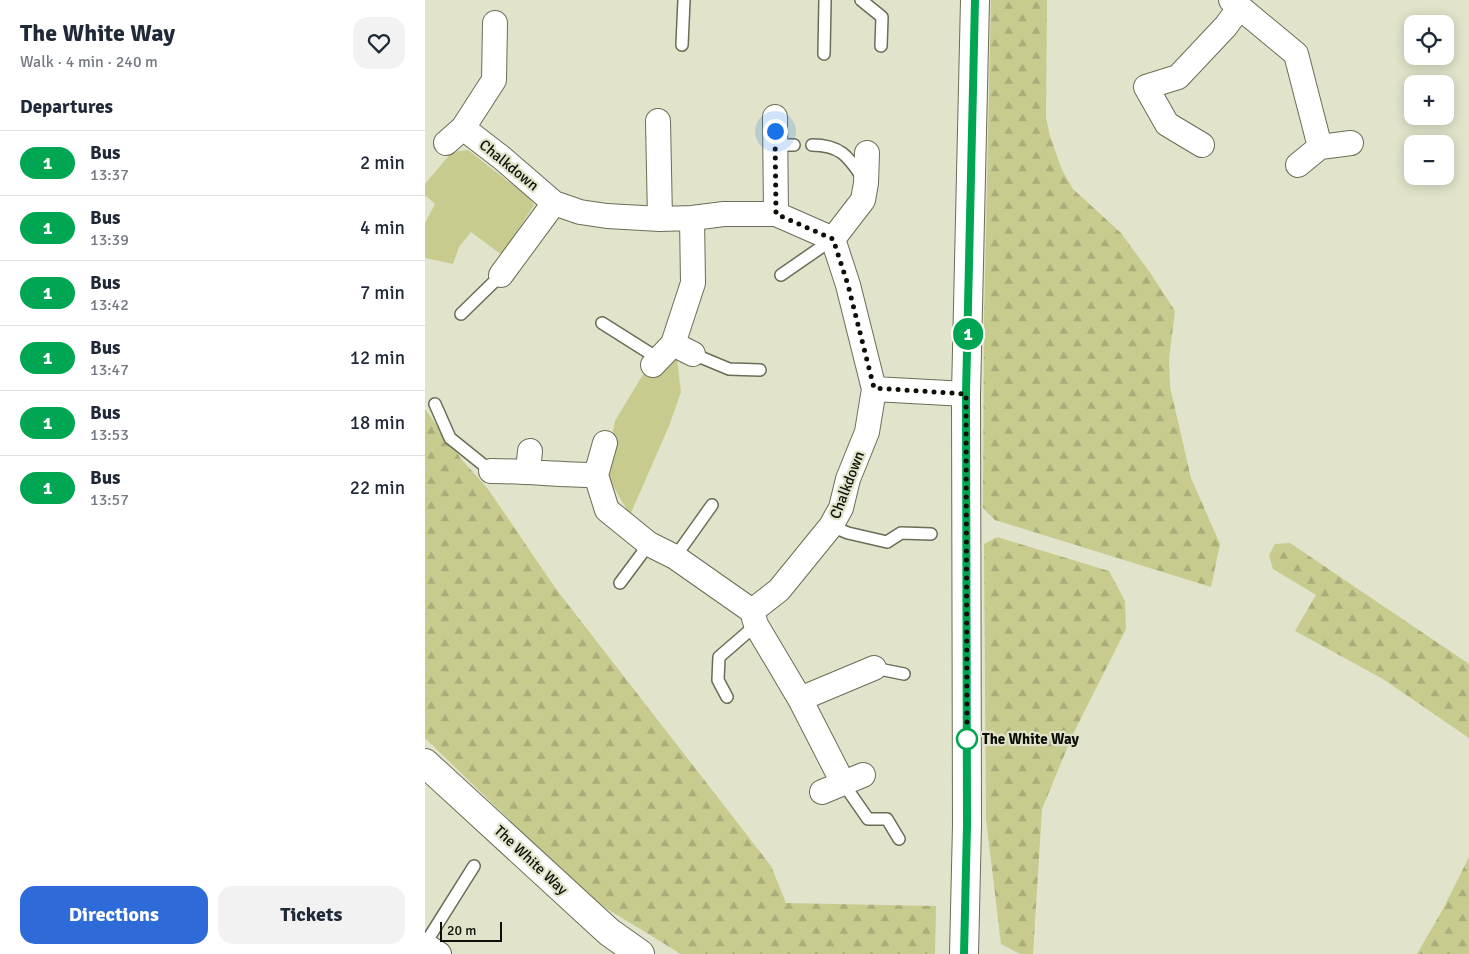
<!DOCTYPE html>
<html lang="en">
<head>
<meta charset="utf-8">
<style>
  :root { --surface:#fff; --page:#f2f2f3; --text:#1f2937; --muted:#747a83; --line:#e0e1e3; --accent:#2e6bd8 }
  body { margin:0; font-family:Signika,sans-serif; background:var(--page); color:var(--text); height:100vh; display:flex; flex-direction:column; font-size:19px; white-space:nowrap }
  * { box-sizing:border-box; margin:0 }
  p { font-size:16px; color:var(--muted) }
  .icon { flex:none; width:28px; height:28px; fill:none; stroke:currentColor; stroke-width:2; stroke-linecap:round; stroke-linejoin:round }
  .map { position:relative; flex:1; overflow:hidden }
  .drawer { display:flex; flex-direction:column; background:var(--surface); width:425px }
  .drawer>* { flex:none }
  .badge { padding:0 10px; border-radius:16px; font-size:18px; line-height:32px }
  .tools { position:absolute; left:979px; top:15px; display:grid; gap:10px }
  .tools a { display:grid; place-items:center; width:50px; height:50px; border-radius:10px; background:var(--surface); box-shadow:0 2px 12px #0003; font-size:25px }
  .scale { position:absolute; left:15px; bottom:12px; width:62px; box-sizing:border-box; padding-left:5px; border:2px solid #0e0f07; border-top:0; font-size:14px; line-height:18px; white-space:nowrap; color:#0e0f07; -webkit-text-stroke:4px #e1e4ca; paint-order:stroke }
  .you { position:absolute; width:25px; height:25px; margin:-12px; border:4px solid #fff; border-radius:50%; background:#1a73e8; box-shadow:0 0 0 8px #1a73e833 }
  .map>.badge { position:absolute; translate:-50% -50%; box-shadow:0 0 0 2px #fff }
  h2 { padding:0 20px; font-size:19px; line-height:45px }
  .round { display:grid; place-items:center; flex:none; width:52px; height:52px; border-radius:15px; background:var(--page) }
  .head { display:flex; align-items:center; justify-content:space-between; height:85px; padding:0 20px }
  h1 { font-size:24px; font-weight:700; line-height:38px }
  .cta { display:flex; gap:10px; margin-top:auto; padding:10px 20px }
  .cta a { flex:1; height:58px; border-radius:15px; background:var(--accent); color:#fff; font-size:20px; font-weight:700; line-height:58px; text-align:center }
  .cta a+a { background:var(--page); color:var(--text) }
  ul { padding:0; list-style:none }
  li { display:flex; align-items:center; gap:15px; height:65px; padding:0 20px; border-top:1px solid var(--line) }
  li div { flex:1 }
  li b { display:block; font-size:19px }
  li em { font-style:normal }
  li .badge { min-width:55px; font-weight:700; text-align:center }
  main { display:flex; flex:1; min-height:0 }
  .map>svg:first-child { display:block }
  .green { fill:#c7cb8e }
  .forest { fill:url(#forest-firs) }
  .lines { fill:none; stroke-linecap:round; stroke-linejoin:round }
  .lane-casing { stroke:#6b6d56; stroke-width:14 }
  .street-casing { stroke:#6b6d56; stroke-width:26 }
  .secondary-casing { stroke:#6b6d56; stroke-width:30 }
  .lane { stroke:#fff; stroke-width:11 }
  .street { stroke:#fff; stroke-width:24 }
  .secondary { stroke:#fff; stroke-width:28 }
  .line-casing { stroke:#fff; stroke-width:11 }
  .line { stroke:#00a651; stroke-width:8 }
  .walk { stroke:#0e0f07; stroke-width:5; stroke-dasharray:0 9 }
  .stop-dot { fill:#fff; stroke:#00a651; stroke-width:2.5 }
  .labels { text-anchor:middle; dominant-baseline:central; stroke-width:4.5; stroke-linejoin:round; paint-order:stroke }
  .street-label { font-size:15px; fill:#0e0f07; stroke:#e1e4ca }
  .stop-label { font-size:15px; font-weight:bold; fill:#0e0f07; stroke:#e1e4ca; text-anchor:start }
</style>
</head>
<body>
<main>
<section class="drawer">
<div class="head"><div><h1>The White Way</h1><p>Walk · 4 min · 240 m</p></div><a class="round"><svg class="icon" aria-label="heart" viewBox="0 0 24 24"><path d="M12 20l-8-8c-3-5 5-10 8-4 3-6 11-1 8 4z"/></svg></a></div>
<h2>Departures</h2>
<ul>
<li><span class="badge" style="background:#00a651;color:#fff">1</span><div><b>Bus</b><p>13:37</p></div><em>2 min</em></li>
<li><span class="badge" style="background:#00a651;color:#fff">1</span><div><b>Bus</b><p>13:39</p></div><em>4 min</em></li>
<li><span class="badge" style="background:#00a651;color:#fff">1</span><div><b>Bus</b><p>13:42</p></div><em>7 min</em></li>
<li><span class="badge" style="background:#00a651;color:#fff">1</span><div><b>Bus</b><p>13:47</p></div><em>12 min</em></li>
<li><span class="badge" style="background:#00a651;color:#fff">1</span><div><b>Bus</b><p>13:53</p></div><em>18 min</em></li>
<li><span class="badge" style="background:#00a651;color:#fff">1</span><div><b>Bus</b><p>13:57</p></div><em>22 min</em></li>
</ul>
<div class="cta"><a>Directions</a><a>Tickets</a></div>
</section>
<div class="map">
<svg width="1044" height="954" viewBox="0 0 1044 954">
  <defs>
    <pattern id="forest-firs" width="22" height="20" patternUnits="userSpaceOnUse" patternTransform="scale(1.25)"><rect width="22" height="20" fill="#c7cb8e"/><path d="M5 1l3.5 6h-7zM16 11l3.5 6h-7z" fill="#aaad79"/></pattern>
  </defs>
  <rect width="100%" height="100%" fill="#e1e4ca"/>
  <path class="green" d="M43 150 104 198 109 205 77 255 46 232 34 247 28 264 0 258V223L10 204 0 195V184L27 152Z
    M252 359 256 392 244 426 205 515 180 472 190 421 220 371Z"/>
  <path class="forest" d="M566 0H622L621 118 625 136 637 170 648 189 696 233 726 274 750 311 744 359 745 387 766 478 795 544 786 587 570 520 558 508 559 320Z
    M0 409 37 460 63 489 131 589 346 866 361 903 511 906 510 954H256L166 899 0 738Z
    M572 537 684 571 700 601 701 629 648 734 617 809 608 954H595L576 944 561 819 559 544Z
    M865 543 1044 664V738L958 679 870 631 891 595 848 569 844 555 850 544Z
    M1044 857V954H992L1018 909Z"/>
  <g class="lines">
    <defs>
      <path id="lane" d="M436 0 457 17 456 46
        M257 45 259 0
        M399 54 400 0
        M349 145H369
        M387 145C415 145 423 156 437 177
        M356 275 408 239
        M36 314 76 275
        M177 323 234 359
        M268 354 304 369 335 370
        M10 404 25 438 66 471
        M406 526 423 533 462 542 476 533 506 534
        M250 557 287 505
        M195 583 224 544
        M449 668 479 674
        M302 697 293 680 294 657 331 625
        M418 783 443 819H462L474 839
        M0 944 49 866"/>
      <path id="street" d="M806 0 871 54 895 147
        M350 117 351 214
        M233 121 235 219
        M38 128 77 158 129 203 155 212 182 216 235 219 267 218 299 214H351L408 239 423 285 449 389 442 432 423 479 416 508 406 526 354 590 327 611
        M21 143 38 128 69 80 70 23
        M777 145 742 124 721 87 753 77 801 26 814 8
        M873 165 895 147 926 143
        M408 239 438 200 441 183 442 153
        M76 275 129 203
        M248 344 268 354
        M228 365 248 344 268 283 267 218
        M449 389 541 394
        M180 443 171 475 182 510 224 544 250 557 327 611 331 625 375 699 418 783
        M66 471C101 471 136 475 171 475
        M103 471 105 451
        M375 699 449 668
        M397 792 438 775
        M0 945 14 954"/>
      <path id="secondary" d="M0 763 184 932 215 954
        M539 954 542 825 541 394 550 0"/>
    </defs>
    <use href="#lane" class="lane-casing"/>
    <use href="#street" class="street-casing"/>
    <use href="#secondary" class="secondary-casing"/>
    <use href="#lane" class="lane"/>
    <use href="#street" class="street"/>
    <use href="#secondary" class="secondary"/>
  </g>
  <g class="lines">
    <defs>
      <path id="line" d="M539 954 542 825 541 394 550 0"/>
    </defs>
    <use href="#line" class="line-casing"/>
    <use href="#line" class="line"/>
    <path class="walk" d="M350 131 351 214 408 239 423 285 449 388 541 394 542 748V739"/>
  </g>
  <circle class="stop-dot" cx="542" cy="739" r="10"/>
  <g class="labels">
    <g class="street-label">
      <text transform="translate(84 165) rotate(39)">Chalkdown</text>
      <text transform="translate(422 485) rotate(-69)">Chalkdown</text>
      <text transform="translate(106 860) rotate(43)">The White Way</text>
    </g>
    <g class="stop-label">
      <text x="557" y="739">The White Way</text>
    </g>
  </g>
</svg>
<div class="tools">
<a><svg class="icon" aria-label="locate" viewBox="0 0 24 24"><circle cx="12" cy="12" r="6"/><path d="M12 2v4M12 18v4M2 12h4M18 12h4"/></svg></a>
<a>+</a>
<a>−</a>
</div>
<div class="scale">20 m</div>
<div class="you" style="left:350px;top:131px"></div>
<b class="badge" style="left:543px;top:334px;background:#00a651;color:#fff">1</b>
</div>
</main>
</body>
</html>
